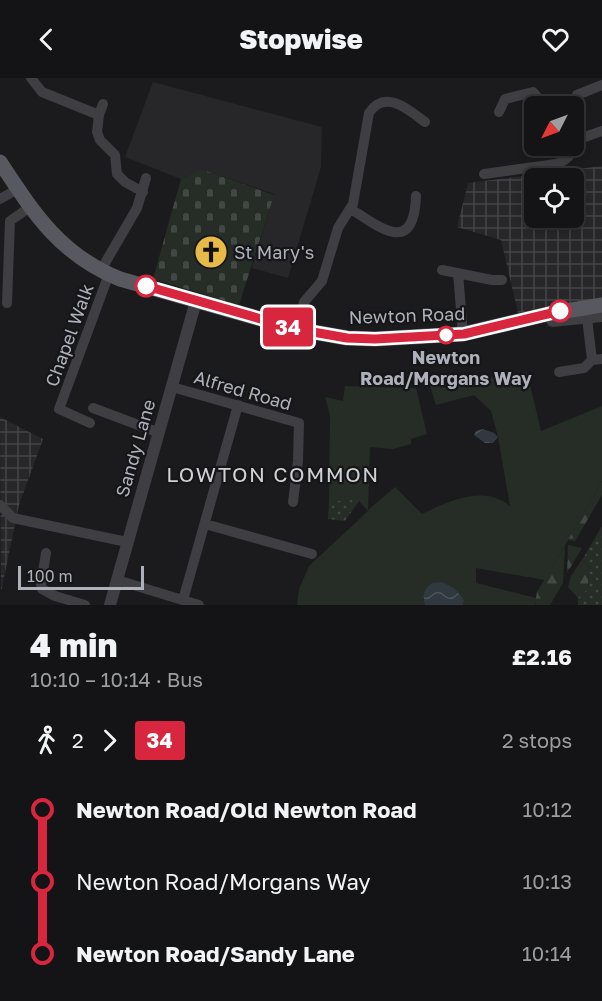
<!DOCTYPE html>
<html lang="en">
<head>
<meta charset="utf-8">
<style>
  :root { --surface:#141416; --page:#1d1d1f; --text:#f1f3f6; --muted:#9d9ea1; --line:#333335 }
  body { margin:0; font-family:"Golos Text",sans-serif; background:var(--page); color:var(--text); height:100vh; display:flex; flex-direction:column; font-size:22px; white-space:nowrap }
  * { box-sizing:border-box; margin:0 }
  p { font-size:20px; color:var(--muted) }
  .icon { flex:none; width:33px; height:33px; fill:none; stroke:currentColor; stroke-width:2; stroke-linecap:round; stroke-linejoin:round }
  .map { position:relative; height:527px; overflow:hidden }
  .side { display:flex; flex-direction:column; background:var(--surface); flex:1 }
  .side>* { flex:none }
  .badge { padding:0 12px; border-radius:4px; font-size:21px; line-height:39px }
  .needle { width:39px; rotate:228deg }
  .buttons { position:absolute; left:524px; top:18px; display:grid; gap:12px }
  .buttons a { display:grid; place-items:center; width:60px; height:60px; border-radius:9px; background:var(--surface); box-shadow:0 3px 9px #0003,0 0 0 2px var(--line); font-size:30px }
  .scale { position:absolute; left:18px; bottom:15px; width:126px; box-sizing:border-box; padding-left:6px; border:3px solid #aeb1bb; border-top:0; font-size:16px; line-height:21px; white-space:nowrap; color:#aeb1bb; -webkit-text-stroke:4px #161518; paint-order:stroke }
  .map>.badge { position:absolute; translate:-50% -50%; box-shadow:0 0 0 3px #fff }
  .legs { display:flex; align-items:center; gap:9px; height:66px; padding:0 30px; font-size:20px }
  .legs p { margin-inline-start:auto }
  .summary { display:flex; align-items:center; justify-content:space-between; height:102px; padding:0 30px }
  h1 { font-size:33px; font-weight:800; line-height:45px }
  ul { padding:0 30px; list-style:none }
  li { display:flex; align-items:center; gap:21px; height:72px; font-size:22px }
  li i { display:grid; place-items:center; width:9px; height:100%; margin:0 8px; background:currentColor }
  li i::after { content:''; width:15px; height:15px; margin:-8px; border:4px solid; border-radius:50%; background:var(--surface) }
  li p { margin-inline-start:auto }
  li:first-child i { background:linear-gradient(#0000 50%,currentColor 0) }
  li:last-child i { background:linear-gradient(currentColor 50%,#0000 0) }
  header { display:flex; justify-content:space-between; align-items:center; height:78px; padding:0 30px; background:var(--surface); font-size:27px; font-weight:800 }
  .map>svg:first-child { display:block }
  .built { fill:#27272a }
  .industrial { fill:url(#industrial-grid); fill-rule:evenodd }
  .green { fill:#252d26 }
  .forest { fill:url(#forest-firs) }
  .cemetery { fill:url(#cemetery-stones) }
  .park { fill:url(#park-dots) }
  .water { fill:url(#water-waves) }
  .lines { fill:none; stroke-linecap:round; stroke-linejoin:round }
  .minor { stroke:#3e3e43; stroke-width:10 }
  .tertiary { stroke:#3e3e43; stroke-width:12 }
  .primary { stroke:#585960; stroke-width:15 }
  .line-1-casing { stroke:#fff; stroke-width:14 }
  .line-1 { stroke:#d7263d; stroke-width:9 }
  .stop-1-dot { fill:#fff; stroke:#d7263d; stroke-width:3 }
  .labels { text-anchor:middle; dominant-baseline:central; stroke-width:4.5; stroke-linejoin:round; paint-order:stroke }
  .poi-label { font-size:18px; fill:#aeb1bb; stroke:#161518; text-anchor:start }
  .street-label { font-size:18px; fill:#aeb1bb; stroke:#161518 }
  .stop-label { font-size:18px; font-weight:bold; fill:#aeb1bb; stroke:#161518 }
  .quarter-label { font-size:21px; letter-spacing:1.5px; fill:#cfd1d7; stroke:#161518 }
</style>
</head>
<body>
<header><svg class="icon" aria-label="back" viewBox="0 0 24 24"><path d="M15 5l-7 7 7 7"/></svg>Stopwise<svg class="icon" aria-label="heart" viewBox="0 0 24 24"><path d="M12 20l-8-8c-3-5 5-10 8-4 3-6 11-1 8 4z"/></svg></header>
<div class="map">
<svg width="602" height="527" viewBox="0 0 602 527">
  <defs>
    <pattern id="industrial-grid" width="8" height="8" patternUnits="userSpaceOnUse" patternTransform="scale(1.5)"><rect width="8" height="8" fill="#27272a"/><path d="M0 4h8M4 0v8" fill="none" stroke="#444447"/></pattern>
    <pattern id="forest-firs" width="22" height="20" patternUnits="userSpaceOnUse" patternTransform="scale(1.5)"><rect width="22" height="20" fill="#252d26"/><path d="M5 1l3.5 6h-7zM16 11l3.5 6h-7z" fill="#424944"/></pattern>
    <pattern id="cemetery-stones" width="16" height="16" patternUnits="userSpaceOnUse" patternTransform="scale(1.5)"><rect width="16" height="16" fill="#252d26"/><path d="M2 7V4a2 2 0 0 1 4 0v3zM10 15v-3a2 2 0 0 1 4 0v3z" fill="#424944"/></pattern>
    <pattern id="park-dots" width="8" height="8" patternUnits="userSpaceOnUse" patternTransform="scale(1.5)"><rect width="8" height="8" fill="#252d26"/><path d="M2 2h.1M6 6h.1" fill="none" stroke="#424944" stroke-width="1.8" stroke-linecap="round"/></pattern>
    <pattern id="water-waves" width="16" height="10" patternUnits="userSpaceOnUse" patternTransform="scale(1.5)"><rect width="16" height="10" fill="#313940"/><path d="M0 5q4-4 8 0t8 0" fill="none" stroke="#4c535a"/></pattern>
  </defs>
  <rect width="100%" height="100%" fill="#1b1b1d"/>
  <path class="built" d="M153 4 322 49 321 89 288 200 252 190 274 116 201 91 181 101 125 79Z"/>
  <path class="industrial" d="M602 88V222L518 235 501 162 457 149 468 105ZM534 100H573V140H534Z
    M0 339 43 361 19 427 1 514Z"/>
  <path class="green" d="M527 294 541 353 602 328V403L545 502 476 490V505L536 520 535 527H463L464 521 423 520 425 527H297L299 511 309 488 368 433 359 423 329 424 330 337 325 319 343 323 345 308 416 310 427 356 411 361V366L393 371 370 369 368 432 395 409 422 436C449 423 484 406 510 428L498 359 491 333 474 317 436 327 430 308Z"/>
  <path class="forest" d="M602 403V417L575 463 568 462Z
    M568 467 582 470 567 495Z
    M565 468 563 505 550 527H537L535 525 537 514Z
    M585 477 589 492 588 512 578 520 568 509 571 498Z"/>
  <path class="cemetery" d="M201 91 274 117 239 227 153 201 181 101Z"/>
  <path class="park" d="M349 422 359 423 345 443 328 441 329 424Z
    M602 448V527H578V520L588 511 589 492 585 477Z"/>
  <path class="water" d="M483 351 494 355 498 359 493 365H485L474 357 476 353Z
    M442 504 455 511 464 522 463 527H425C422 517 424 512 432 505Z"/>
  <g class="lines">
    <path class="minor" d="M31 0 42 14 99 37 97 54 100 62 115 77 117 96 125 104 143 114
      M577 17 602 7
      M499 34 505 21 533 14 545 28
      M99 37 103 26
      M573 59 582 60 602 53
      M484 96 556 86C571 81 573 73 577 60
      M0 121 18 111
      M351 131C382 151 414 177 416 118
      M101 192 137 130 146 100
      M442 192 492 202H502
      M458 195 463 256
      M7 225 10 143 30 129
      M548 236 552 244 602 239
      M587 240 592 282 602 281
      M296 251 304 224 322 203 338 150 353 126 369 35C385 11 408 31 425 44
      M559 294 584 290 592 282
      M172 309 299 345 298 383 293 424
      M93 330 157 354
      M90 345 59 331 109 196
      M0 427 13 440 127 464
      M205 446 312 476
      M46 475 41 506 42 511 55 518 85 527
      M117 502 199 527
      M183 522 238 327"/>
    <path class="tertiary" d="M110 527 196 223"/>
    <path class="primary" d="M0 84C33 134 60 177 120 201L296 251 347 260 375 261 463 256 548 236 602 227"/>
  </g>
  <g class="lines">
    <defs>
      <path id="line-1" d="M146 208 296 251 347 260 375 261 464 256 560 233"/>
    </defs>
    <use href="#line-1" class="line-1-casing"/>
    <use href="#line-1" class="line-1"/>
  </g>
  <defs>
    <symbol id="church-disc" viewBox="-11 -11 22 22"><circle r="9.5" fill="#e7b948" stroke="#161518"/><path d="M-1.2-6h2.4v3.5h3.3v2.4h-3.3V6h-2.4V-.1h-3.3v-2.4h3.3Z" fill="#111"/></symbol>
  </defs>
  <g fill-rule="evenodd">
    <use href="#church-disc" x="192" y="155" width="38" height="38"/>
  </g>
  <g class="stop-1-dot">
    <circle cx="146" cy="208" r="10"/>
    <circle cx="560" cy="233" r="10"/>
    <circle cx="446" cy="257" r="8"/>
  </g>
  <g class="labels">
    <g class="poi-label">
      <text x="234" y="174">St Mary's</text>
    </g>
    <g class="street-label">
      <text transform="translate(407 237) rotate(-2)">Newton Road</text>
      <text transform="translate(69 257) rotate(-70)">Chapel Walk</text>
      <text transform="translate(243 312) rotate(16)">Alfred Road</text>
      <text transform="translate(135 370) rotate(-74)">Sandy Lane</text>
    </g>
    <g class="stop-label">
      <text x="446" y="279">Newton<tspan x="446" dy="21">Road/Morgans Way</tspan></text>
    </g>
    <g class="quarter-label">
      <text x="273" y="396">LOWTON COMMON</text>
    </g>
  </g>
</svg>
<div class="buttons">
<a><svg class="needle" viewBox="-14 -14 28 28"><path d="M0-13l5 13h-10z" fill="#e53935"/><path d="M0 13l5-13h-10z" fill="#9d9ea1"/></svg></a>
<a><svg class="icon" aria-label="locate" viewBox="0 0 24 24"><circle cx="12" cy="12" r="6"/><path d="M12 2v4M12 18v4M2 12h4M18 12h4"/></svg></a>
</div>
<div class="scale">100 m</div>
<b class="badge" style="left:288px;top:249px;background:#d7263d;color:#fff">34</b>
</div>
<section class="side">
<div class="summary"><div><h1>4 min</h1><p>10:10 – 10:14 · Bus</p></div><b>£2.16</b></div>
<div class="legs"><svg class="icon" aria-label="walk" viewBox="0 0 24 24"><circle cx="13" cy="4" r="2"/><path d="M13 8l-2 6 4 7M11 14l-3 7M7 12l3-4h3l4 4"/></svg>2<svg class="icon" aria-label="forward" viewBox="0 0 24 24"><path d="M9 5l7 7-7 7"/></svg><b class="badge" style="background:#d7263d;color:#fff">34</b><p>2 stops</p></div>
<ul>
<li><i style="color:#d7263d"></i><b>Newton Road/Old Newton Road</b><p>10:12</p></li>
<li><i style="color:#d7263d"></i><span>Newton Road/Morgans Way</span><p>10:13</p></li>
<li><i style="color:#d7263d"></i><b>Newton Road/Sandy Lane</b><p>10:14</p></li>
</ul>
</section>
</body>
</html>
